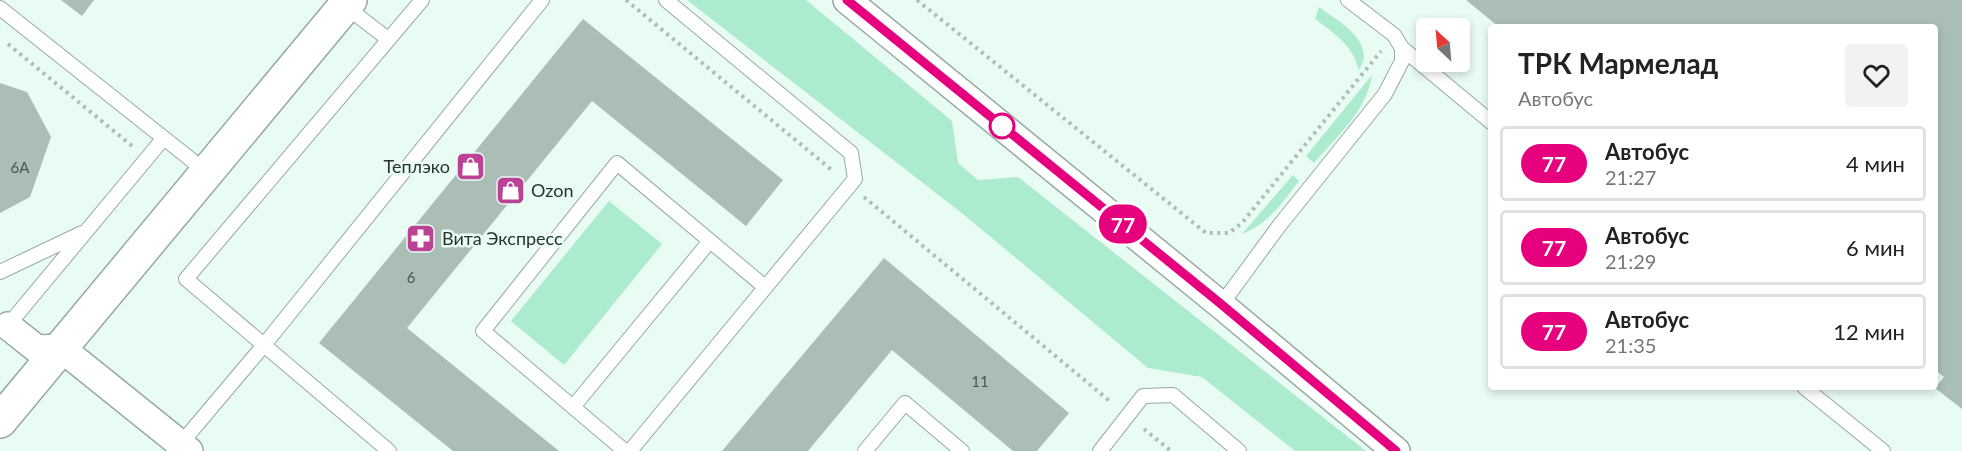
<!DOCTYPE html>
<html lang="ru">
<head>
<meta charset="utf-8">
<style>
  :root { --surface:#fff; --page:#f2f2f2; --text:#222; --muted:#767676; --line:#e0e0e0 }
  body { margin:0; font-family:Lato,sans-serif; background:var(--page); color:var(--text); height:100vh; display:flex; flex-direction:column; font-size:22px; white-space:nowrap }
  * { box-sizing:border-box; margin:0 }
  p { font-size:20px; color:var(--muted) }
  .icon { flex:none; width:33px; height:33px; fill:none; stroke:currentColor; stroke-width:2; stroke-linecap:round; stroke-linejoin:round }
  .map { position:relative; flex:1; overflow:hidden }
  .details { position:absolute; left:1488px; top:24px; width:450px; height:366px; display:flex; flex-direction:column; background:var(--surface); border-radius:6px; box-shadow:0 3px 9px #0003 }
  .details>* { flex:none }
  .badge { padding:0 12px; border-radius:20px; font-size:21px; line-height:39px }
  .needle { width:39px; rotate:334deg }
  .tools { position:absolute; left:1416px; top:18px; display:grid; gap:12px }
  .tools a { display:grid; place-items:center; width:54px; height:54px; border-radius:6px; background:var(--surface); box-shadow:0 3px 9px #0003; font-size:30px }
  .map>.badge { position:absolute; translate:-50% -50%; box-shadow:0 0 0 3px #fff }
  .round { display:grid; place-items:center; flex:none; width:63px; height:63px; border-radius:6px; background:var(--page) }
  .head { display:flex; align-items:center; justify-content:space-between; height:102px; padding:0 30px }
  h1 { font-size:28px; font-weight:700; line-height:45px }
  ul { padding:0; list-style:none }
  li { display:flex; align-items:center; gap:18px; height:75px; margin:0 12px 9px; padding:0 18px; border:3px solid var(--line); border-radius:6px }
  li div { flex:1 }
  li b { display:block; font-size:22px }
  li em { font-style:normal }
  li .badge { min-width:66px; font-weight:700; text-align:center }
  .map>svg:first-child { display:block }
  .green { fill:#adebcf }
  .building { fill:#abbeb5 }
  .lines { fill:none; stroke-linecap:round; stroke-linejoin:round }
  .lane-casing { stroke:#97a9a1; stroke-width:16 }
  .street-casing { stroke:#97a9a1; stroke-width:30 }
  .secondary-casing { stroke:#97a9a1; stroke-width:36 }
  .path { stroke:#adbdb5; stroke-width:4; stroke-dasharray:3 4.5; stroke-linecap:butt }
  .lane { stroke:#fff; stroke-width:14 }
  .street { stroke:#fff; stroke-width:27 }
  .secondary { stroke:#fff; stroke-width:33 }
  .line-casing { stroke:#fff; stroke-width:14 }
  .line { stroke:#e6007e; stroke-width:9 }
  .stop-dot { fill:#fff; stroke:#e6007e; stroke-width:3 }
  .labels { text-anchor:middle; dominant-baseline:central; stroke-width:5; stroke-linejoin:round; paint-order:stroke }
  .number-label { font-size:15px; fill:#4a5550 }
  .poi-label { font-size:18px; fill:#2a322e; stroke:#e9fcf3; text-anchor:start }
</style>
</head>
<body>
<div class="map">
<svg width="1962" height="451" viewBox="0 0 1962 451">
  <rect width="100%" height="100%" fill="#e9fcf3"/>
  <path class="green" d="M687 0H806L952 121 958 163 978 180 1018 177 1366 451H1295L1202 377 1148 368 963 214Z
    M1319 7C1335 19 1364 34 1364 57 1364 61 1360 67 1359 71 1353 45 1335 34 1315 19Z
    M1372 75C1366 112 1338 135 1314 163L1306 156Z
    M1293 175 1299 181C1281 204 1270 222 1242 234Z
    M609 201 662 244 564 365 511 321Z"/>
  <path class="building" d="M61 0H94L82 16Z
    M1466 0H1962V409L1935 388 1944 377 1935 370V27H1499Z
    M583 19 783 180 746 226 592 101 407 328 559 451H453L319 343Z
    M0 83 27 92 51 137 30 197 0 213Z
    M884 258 1069 413 1037 451H1013L892 350 808 451H722Z"/>
  <g class="lines">
    <defs>
      <path id="lane" d="M345 6 388 39
        M0 8 189 158 206 173
        M1402 48 1491 122
        M0 272 82 233
        M1221 305 1279 226 1385 94 1402 61V48L1394 35 1348 0
        M5 329 163 139
        M1804 387 1883 451
        M573 407 710 241
        M178 447 264 345 542 0
        M389 451 186 279 422 0
        M625 451 483 331 617 163 765 287
        M630 451 855 179 851 153 666 0
        M865 451 905 403 962 451
        M1100 451 1143 396 1173 395 1239 451"/>
      <path id="street" d="M847 0 1221 305 1396 451
        M8 326 37 349 61 348 189 451"/>
      <path id="secondary" d="M0 421 350 0"/>
    </defs>
    <use href="#lane" class="lane-casing"/>
    <use href="#street" class="street-casing"/>
    <use href="#secondary" class="secondary-casing"/>
    <path class="path" d="M626 0 833 171
      M917 0 1206 233H1229L1242 223 1381 51
      M8 44 132 146
      M864 197 1112 403
      M1144 429 1171 451"/>
    <use href="#lane" class="lane"/>
    <use href="#street" class="street"/>
    <use href="#secondary" class="secondary"/>
  </g>
  <g class="lines">
    <defs>
      <path id="line" d="M847 0 1221 304 1396 451"/>
    </defs>
    <use href="#line" class="line-casing"/>
    <use href="#line" class="line"/>
  </g>
  <defs>
    <symbol id="shop-square" viewBox="-11 -11 22 22"><rect x="-9" y="-9" width="18" height="18" rx="4" fill="#bc4295" stroke="#e9fcf3"/><path d="M-5-2.5h2.3a2.7 3.5 0 0 1 5.4 0H5L5.5 6h-11ZM-1.5-2.5h3a1.5 2.3 0 0 0-3 0Z" fill="#fff"/></symbol>
    <symbol id="pharmacy-square" viewBox="-11 -11 22 22"><rect x="-9" y="-9" width="18" height="18" rx="4" fill="#bc4295" stroke="#e9fcf3"/><path d="M-2-6h4v4h4v4h-4v4h-4v-4h-4v-4h4Z" fill="#fff"/></symbol>
  </defs>
  <g fill-rule="evenodd">
    <use href="#shop-square" x="454" y="150" width="33" height="33"/>
    <use href="#shop-square" x="494" y="174" width="33" height="33"/>
    <use href="#pharmacy-square" x="404" y="222" width="33" height="33"/>
  </g>
  <circle class="stop-dot" cx="1002" cy="126" r="12"/>
  <g class="labels">
    <g class="number-label">
      <text x="20" y="167">6А</text>
      <text x="411" y="277">6</text>
      <text x="980" y="381">11</text>
    </g>
    <g class="poi-label">
      <text x="450" y="166" text-anchor="end">Теплэко</text>
      <text x="531" y="190">Ozon</text>
      <text x="442" y="238">Вита Экспресс</text>
    </g>
  </g>
</svg>
<div class="tools">
<a><svg class="needle" viewBox="-14 -14 28 28"><path d="M0-13l5 13h-10z" fill="#e53935"/><path d="M0 13l5-13h-10z" fill="#767676"/></svg></a>
</div>
<b class="badge" style="left:1123px;top:224px;background:#e6007e;color:#fff">77</b>
<section class="details">
<div class="head"><div><h1>ТРК Мармелад</h1><p>Автобус</p></div><a class="round"><svg class="icon" aria-label="heart" viewBox="0 0 24 24"><path d="M12 20l-8-8c-3-5 5-10 8-4 3-6 11-1 8 4z"/></svg></a></div>
<ul>
<li><span class="badge" style="background:#e6007e;color:#fff">77</span><div><b>Автобус</b><p>21:27</p></div><em>4 мин</em></li>
<li><span class="badge" style="background:#e6007e;color:#fff">77</span><div><b>Автобус</b><p>21:29</p></div><em>6 мин</em></li>
<li><span class="badge" style="background:#e6007e;color:#fff">77</span><div><b>Автобус</b><p>21:35</p></div><em>12 мин</em></li>
</ul>
</section>
</div>
</body>
</html>
